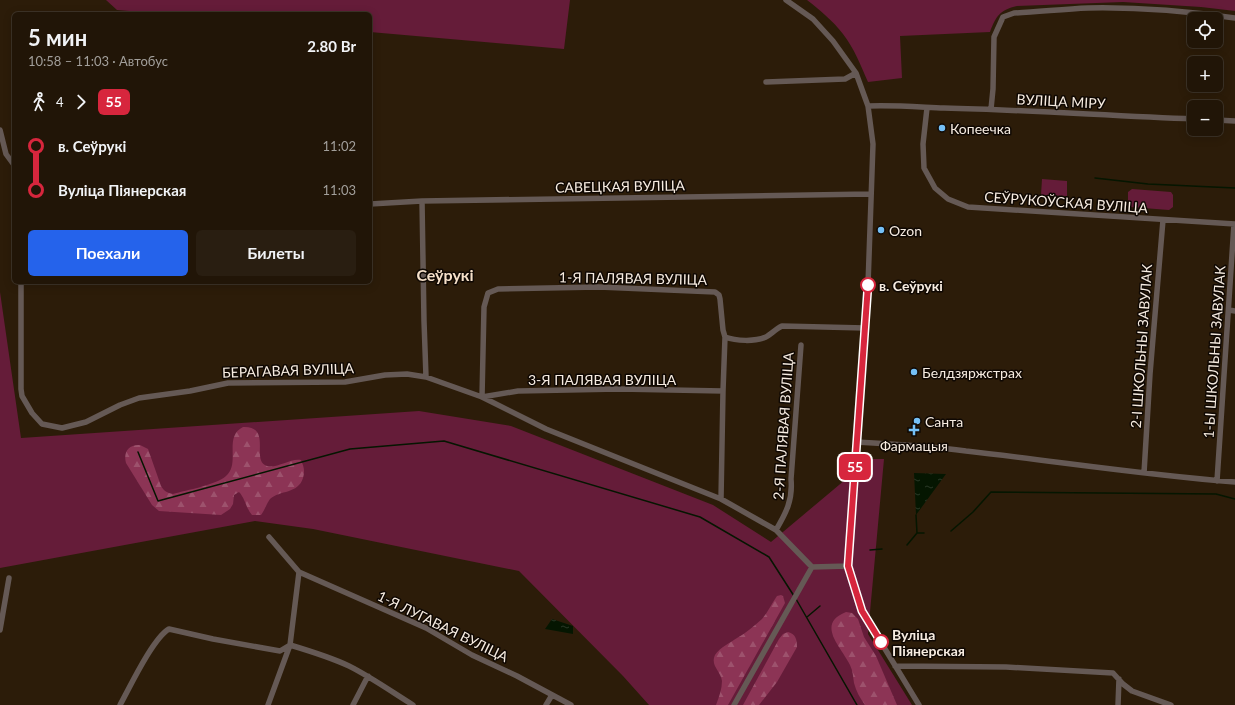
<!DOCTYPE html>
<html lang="ru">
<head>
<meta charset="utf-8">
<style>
  :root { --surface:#211507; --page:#291e11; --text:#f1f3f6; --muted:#a29f9b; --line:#3e3428; --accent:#2563eb }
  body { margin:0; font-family:Lato,sans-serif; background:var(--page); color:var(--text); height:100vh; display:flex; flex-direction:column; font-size:15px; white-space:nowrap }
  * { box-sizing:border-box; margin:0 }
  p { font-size:13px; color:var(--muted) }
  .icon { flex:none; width:22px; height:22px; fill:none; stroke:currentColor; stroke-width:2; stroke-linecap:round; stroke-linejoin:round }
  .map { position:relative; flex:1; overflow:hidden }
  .side { position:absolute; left:12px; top:12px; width:360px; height:272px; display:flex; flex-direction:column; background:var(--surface); border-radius:6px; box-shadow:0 2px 10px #0003,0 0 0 1px var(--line) }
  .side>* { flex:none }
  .badge { padding:0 8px; border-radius:6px; font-size:14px; line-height:26px }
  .tools { position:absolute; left:1187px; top:12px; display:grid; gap:8px }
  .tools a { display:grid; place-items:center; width:36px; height:36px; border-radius:6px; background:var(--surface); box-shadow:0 2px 10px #0003,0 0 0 1px var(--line); font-size:20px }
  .map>.badge { position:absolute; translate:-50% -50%; box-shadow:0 0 0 2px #fff }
  .legs { display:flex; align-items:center; gap:6px; height:44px; padding:0 16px; font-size:13px }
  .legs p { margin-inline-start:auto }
  .overview { display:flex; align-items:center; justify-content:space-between; height:68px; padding:0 16px }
  h1 { font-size:22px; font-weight:700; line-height:30px }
  .button { display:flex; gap:8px; margin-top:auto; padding:8px 16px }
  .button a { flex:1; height:46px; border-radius:6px; background:var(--accent); color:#fff; font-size:16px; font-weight:700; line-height:46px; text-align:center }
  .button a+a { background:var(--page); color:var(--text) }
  ul { padding:0 16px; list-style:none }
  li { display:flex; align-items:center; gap:14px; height:44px; font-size:15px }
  li i { display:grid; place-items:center; width:6px; height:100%; margin:0 5px; background:currentColor }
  li i::after { content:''; width:10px; height:10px; margin:-5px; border:3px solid; border-radius:50%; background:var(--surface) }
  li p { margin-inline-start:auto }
  li:first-child i { background:linear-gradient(#0000 50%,currentColor 0) }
  li:last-child i { background:linear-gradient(currentColor 50%,#0000 0) }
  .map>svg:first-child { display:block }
  .grass { fill:#651c39 }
  .forest { fill:url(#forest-firs) }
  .water { fill:url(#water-ripples) }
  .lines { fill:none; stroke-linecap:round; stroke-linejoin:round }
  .stream { stroke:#051601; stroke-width:1.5 }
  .minor { stroke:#655955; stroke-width:5.5 }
  .line-1-casing { stroke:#fff; stroke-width:9 }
  .line-1 { stroke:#d7263d; stroke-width:6 }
  .poi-dot { fill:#75c0f6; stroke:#0f0803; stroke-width:1.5 }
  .stop-1-dot { fill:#fff; stroke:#d7263d; stroke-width:2 }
  .labels { text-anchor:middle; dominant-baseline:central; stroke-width:3; stroke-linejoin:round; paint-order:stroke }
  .street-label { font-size:14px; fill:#f7ece1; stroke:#0f0803 }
  .poi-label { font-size:14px; fill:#f7ece1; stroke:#0f0803; text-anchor:start }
  .stop-label { font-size:14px; font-weight:bold; fill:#f7ece1; stroke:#0f0803; text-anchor:start }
  .quarter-label { font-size:16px; font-weight:bold; fill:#f6e0c9; stroke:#0f0803 }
</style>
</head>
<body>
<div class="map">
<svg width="1235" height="705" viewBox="0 0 1235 705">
  <defs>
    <pattern id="forest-firs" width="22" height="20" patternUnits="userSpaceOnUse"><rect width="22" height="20" fill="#8c3455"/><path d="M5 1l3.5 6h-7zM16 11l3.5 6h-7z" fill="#9d526d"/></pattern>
    <pattern id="water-ripples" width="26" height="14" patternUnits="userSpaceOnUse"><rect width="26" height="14" fill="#051601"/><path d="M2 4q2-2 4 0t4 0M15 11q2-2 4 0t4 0" fill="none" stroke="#2a3826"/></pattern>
  </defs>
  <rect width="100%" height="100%" fill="#2c1c09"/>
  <path class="grass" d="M106 0H570L564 49 370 32V14H165L117 10Z
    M807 0H1235V11L1201 7 1123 2 1017 6C1000 10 996 16 990 32L900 36 902 78 868 82C861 66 854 48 843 34 833 21 820 10 807 0Z
    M1042 179 1067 181V196L1041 195Z
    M1132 189 1171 192 1173 195V207L1169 210 1130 207 1128 205V192Z
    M0 292 21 438 419 411 511 426 713 505 771 542 870 459H884L868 634 912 705H649L623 676 519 571 313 529 255 521 0 568Z"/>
  <path class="forest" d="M243 427C273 426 250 461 267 466 277 469 290 458 301 460 304 467 305 471 303 478 298 494 280 490 270 499 266 504 265 510 261 515H252C246 508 245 498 239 492L234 495 233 504 230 509 221 515 159 511 152 505 126 463C123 452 129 444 140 445L148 449 161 486C164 491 167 493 173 494 187 490 216 485 226 476 241 463 223 437 243 427Z
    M781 595 783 596 785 603 728 705H716C719 697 722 689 722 681 721 671 710 666 715 655 720 647 730 643 737 638 746 633 754 626 762 619 768 612 772 603 777 596Z
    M846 612 852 613 858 619 864 637 876 656 897 705H865C860 698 856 691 854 683 853 677 853 671 850 665 842 648 815 624 846 612Z
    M788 632C796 634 797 640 797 647L777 682 759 705H743L779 639 783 634Z"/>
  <path class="water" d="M914 473 946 474 916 515Z
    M552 619 573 626V634L545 629Z"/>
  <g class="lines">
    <path class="stream" d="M1095 178 1148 184 1235 188
      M138 452 158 501 350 449 444 441 700 517 769 557 794 596
      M951 531 973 512 991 492 1216 494 1235 499
      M917 533H924
      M907 545 917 533 916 515
      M870 550 882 549
      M796 599 857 705
      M807 617 820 606"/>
    <path class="minor" d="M786 0 813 19 833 41 856 73 868 106 873 144 868 285 848 566 862 611 919 705
      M766 82 845 79 856 73
      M868 106C894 105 919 107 944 108 1028 110 1111 116 1194 119
      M927 108 923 144 924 168 935 188 948 199 968 207 1235 224
      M991 109 993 89 994 37 1003 17 1014 13C1038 12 1063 9 1088 8 1137 7 1186 11 1235 18
      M1216 120 1235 121
      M0 130 6 154 14 165
      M422 201 424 321 426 377
      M370 204 422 201 870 194
      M21 282V389L22 396 32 413 42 424 62 428 86 422 120 405 139 398 190 391 228 383 345 382 385 375 407 374 426 377 482 397 546 429 721 499 776 530 812 567
      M1229 310 1235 311
      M723 391 619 389 518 391 482 397 484 307 488 293 498 289 599 287 715 292 719 295 720 299 723 330 725 337C736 341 755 342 766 337 771 334 776 329 782 326L865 328
      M856 442C893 444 929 446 966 451 1055 461 1145 475 1235 482
      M1144 473 1150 374 1163 220
      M1217 481 1234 224
      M721 499 723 391 725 337
      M776 530C786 513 793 500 791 479L801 345
      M269 537 299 572 426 628 472 655 517 676 571 705
      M0 630 9 578
      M895 666 1006 667 1113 673 1123 684 1132 691 1171 705
      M120 705C130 687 153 638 169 629L213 639 280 651 290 645C310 651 330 657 349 666 371 677 392 692 413 705
      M268 705 290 645 299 572
      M353 705 368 676
      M546 705 552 695
      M734 705 812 567 848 566
      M1118 705 1119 679"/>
  </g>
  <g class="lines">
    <defs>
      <path id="line-1" d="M868 285 848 566 862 611 881 642"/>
    </defs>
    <use href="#line-1" class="line-1-casing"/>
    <use href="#line-1" class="line-1"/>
  </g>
  <g class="poi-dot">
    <circle cx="942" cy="128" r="4"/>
    <circle cx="881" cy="230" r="4"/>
    <circle cx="914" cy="372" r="4"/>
    <circle cx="917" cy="421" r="4"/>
    <path d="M912 424h4v4h4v4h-4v4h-4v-4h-4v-4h4z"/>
  </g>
  <g class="stop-1-dot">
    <circle cx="868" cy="285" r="7"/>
    <circle cx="881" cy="642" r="7"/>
  </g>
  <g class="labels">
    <g class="street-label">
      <text transform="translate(1061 101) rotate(3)">ВУЛІЦА МІРУ</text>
      <text transform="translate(620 186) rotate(-1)">САВЕЦКАЯ ВУЛІЦА</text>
      <text transform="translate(1066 202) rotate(4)">СЕЎРУКОЎСКАЯ ВУЛІЦА</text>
      <text transform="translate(633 278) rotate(1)">1-Я ПАЛЯВАЯ ВУЛІЦА</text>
      <text transform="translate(1141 346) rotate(-86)">2-І ШКОЛЬНЫ ЗАВУЛАК</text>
      <text transform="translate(1214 352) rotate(-86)">1-Ы ШКОЛЬНЫ ЗАВУЛАК</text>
      <text transform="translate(288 370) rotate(-2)">БЕРАГАВАЯ ВУЛІЦА</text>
      <text x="602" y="379">3-Я ПАЛЯВАЯ ВУЛІЦА</text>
      <text transform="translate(783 426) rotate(-86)">2-Я ПАЛЯВАЯ ВУЛІЦА</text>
      <text transform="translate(443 626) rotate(26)">1-Я ЛУГАВАЯ ВУЛІЦА</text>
    </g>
    <g class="poi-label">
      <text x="950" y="128">Копеечка</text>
      <text x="889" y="230">Ozon</text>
      <text x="922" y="372">Белдзяржстрах</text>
      <text x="925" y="421">Санта</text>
      <text x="914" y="445" text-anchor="middle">Фармацыя</text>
    </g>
    <g class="stop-label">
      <text x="879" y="285">в. Сеўрукі</text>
      <text x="892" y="634">Вуліца<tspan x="892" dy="16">Піянерская</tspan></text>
    </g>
    <g class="quarter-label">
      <text x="445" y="274">Сеўрукі</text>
    </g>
  </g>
</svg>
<div class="tools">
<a><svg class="icon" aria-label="locate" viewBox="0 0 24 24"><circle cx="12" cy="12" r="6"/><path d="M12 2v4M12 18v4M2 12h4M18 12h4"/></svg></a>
<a>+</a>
<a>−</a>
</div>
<b class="badge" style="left:855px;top:467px;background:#d7263d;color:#fff">55</b>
<section class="side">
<div class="overview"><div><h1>5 мин</h1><p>10:58 – 11:03 · Автобус</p></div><b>2.80 Br</b></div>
<div class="legs"><svg class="icon" aria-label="walk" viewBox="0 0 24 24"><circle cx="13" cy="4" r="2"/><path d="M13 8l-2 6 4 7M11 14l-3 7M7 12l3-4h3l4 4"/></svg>4<svg class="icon" aria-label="forward" viewBox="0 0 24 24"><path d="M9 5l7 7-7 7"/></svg><b class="badge" style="background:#d7263d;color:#fff">55</b></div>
<ul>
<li><i style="color:#d7263d"></i><b>в. Сеўрукі</b><p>11:02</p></li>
<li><i style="color:#d7263d"></i><b>Вуліца Піянерская</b><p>11:03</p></li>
</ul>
<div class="button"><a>Поехали</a><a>Билеты</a></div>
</section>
</div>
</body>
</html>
